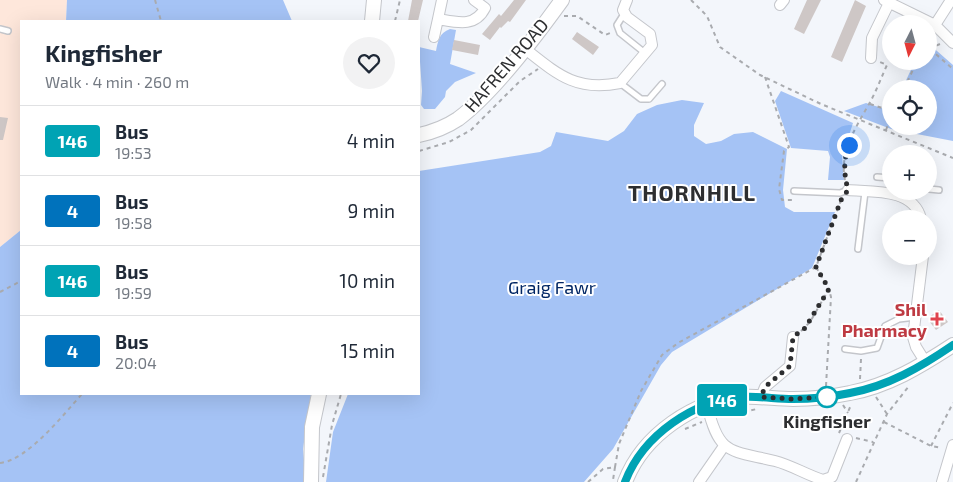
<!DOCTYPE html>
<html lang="en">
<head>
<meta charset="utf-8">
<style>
  :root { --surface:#fff; --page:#f2f2f3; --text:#1f2937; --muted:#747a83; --line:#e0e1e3 }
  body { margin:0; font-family:"Exo 2",sans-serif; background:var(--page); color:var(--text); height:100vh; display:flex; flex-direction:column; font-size:19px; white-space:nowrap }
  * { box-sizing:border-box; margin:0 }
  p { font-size:16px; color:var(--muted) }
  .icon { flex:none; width:28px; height:28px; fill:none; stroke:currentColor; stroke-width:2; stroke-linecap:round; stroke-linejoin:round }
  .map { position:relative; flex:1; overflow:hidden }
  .side { position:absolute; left:20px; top:20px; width:400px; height:375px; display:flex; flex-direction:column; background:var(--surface); border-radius:0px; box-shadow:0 5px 20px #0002 }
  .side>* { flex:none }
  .badge { padding:0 10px; border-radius:4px; font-size:18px; line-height:32px }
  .needle { width:32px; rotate:186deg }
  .fabs { position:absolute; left:882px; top:15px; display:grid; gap:10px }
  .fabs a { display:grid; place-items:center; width:55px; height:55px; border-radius:50%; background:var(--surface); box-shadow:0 5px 20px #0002; font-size:25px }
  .you { position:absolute; width:25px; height:25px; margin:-12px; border:4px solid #fff; border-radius:50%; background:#1a73e8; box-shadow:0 0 0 8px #1a73e833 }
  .map>.badge { position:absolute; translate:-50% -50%; box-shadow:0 0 0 2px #fff }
  .round { display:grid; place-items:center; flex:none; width:52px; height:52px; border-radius:26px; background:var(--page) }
  .overview { display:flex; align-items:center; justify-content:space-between; height:85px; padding:0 25px }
  h1 { font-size:24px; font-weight:700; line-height:38px }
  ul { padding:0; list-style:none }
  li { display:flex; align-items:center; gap:15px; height:70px; padding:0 25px; border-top:1px solid var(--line) }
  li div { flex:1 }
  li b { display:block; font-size:19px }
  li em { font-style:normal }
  li .badge { min-width:55px; font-weight:700; text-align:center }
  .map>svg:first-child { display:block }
  .industrial { fill:#fee7db }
  .green { fill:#a5c3f5 }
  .building { fill:#cec7c6 }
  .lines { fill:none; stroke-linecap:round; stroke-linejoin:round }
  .lane-casing { stroke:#c4c6cb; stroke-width:8 }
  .street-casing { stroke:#c4c6cb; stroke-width:12 }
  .secondary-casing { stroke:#c4c6cb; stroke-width:16 }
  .path { stroke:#a9abaf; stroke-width:2; stroke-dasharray:4 4; stroke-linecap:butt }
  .lane { stroke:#fff; stroke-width:5 }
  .street { stroke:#fff; stroke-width:10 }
  .secondary { stroke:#fff; stroke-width:14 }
  .line-casing { stroke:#fff; stroke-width:11 }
  .line { stroke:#00a3b4; stroke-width:8 }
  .walk { stroke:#2d2e30; stroke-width:5; stroke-dasharray:0 9 }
  .health-dot { fill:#e0444e; stroke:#fff; stroke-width:2 }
  .stop-dot { fill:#fff; stroke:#00a3b4; stroke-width:2.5 }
  .labels { text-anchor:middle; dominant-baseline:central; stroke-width:4; stroke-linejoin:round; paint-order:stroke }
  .street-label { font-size:18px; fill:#2d2e30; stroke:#fff }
  .park-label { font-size:18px; fill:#012664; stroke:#fff }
  .health-label { font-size:18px; font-weight:bold; fill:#be3a42; stroke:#fff; text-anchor:end }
  .stop-label { font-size:18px; font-weight:bold; fill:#2d2e30; stroke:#fff }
  .district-label { font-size:22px; font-weight:bold; letter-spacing:1px; fill:#2d2e30; stroke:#fff }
</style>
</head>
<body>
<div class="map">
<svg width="953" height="482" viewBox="0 0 953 482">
  <rect width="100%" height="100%" fill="#f3f6fb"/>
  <path class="industrial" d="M0 0H67L66 21H21V230L0 247Z"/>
  <path class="green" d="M67 0H283L292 21H66Z
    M450 29 456 30 450 64 476 73 455 82 446 91 445 97 435 109H424L421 105 422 91 419 47 436 51C438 41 439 33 450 29Z
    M929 44 953 65V141L891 129 844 111 866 103 891 111V126H929V89H902L915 61H929Z
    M781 91 853 123 842 157 844 180H828L830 157 828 151 791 148 775 101Z
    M682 100 704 103 694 125V136L706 144 721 141 734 134 753 132 787 149 783 190 785 207 794 212H835L812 268 672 352 661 365 613 449 584 482H326L333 432 348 394H419V171L540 152 551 146 556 132 608 141 624 131 637 114 657 105Z
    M21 230V394H311L303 449 306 482H0V247Z"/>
  <path class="building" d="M412 0H423L418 21H408Z
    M514 0H526L510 22 508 21 501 28 500 27 490 40 482 34 499 14 501 16Z
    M807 0H821L804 34 794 29Z
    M855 0 866 6 842 62 831 57Z
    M577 32 599 47 593 55 572 39Z
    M454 40 480 45 478 55 452 50Z
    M0 117 8 118 3 140H0Z
    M939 310 948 322 936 330 929 321V317Z"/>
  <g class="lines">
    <defs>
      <path id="lane" d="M624 14 617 25 620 33 645 53
        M0 29 8 31
        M620 83 641 99H649L662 84
        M877 177 891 178
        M929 189 939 190
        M794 191 840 193 848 190
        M906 199 910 191
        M858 249 865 192
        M845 349 861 351 877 348 885 326 899 319 916 317"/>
      <path id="street" d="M442 0 438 19C456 22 475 28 485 8L474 0
        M884 0 935 25 953 43
        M780 5 784 0
        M935 25 951 0
        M434 37 438 19
        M524 48C557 74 576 92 620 83L652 45 650 34 627 17 623 10 627 0
        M871 58 872 38 889 3
        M848 190C872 192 914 188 921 219
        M923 256 913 337 916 347 926 363
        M761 397 765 387 790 366 793 337
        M707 405C719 456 730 450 775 461 791 465 807 475 823 480L832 477 847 439
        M699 482 724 446
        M942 482 953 445"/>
      <path id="secondary" d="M372 21 374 0
        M419 135C433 132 446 127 458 119 492 94 536 36 562 0
        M311 482 312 427 319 394
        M625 482C643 435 694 400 743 397 760 396 776 399 793 399 812 399 831 397 850 393 888 386 921 366 953 345"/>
    </defs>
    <use href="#lane" class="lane-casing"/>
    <use href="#street" class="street-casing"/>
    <use href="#secondary" class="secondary-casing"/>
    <path class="path" d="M155 0 161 21
      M691 0 707 16 720 47 760 75 821 104 953 158
      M564 16H577L605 35 613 32
      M395 21 400 0
      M929 49 940 44
      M930 49 953 69
      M765 77 789 147 784 151 779 189 782 200H792L793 198
      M904 89 917 61
      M870 104 891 111
      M886 130 891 116
      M419 151 449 142 471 130 520 81 538 69
      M845 180C839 153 856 127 869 104 876 92 881 78 887 65L880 62
      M0 292 21 281
      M801 331 810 322 829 289 816 267 841 200
      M860 379 861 359
      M826 386 831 297 829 289
      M876 397 887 414
      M843 405 848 413
      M720 417 757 409
      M884 422 931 446 942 448
      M685 429 702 422
      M839 433 851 405
      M856 438 873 442
      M931 446 953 403
      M0 463C28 460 63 415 82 394
      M615 467 619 444 641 391 662 355 678 343 816 267
      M323 477 332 425 341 394
      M588 482 603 469 615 467 613 480
      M856 482 887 414 909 386"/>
    <use href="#lane" class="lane"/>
    <use href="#street" class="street"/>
    <use href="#secondary" class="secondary"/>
  </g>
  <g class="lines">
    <defs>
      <path id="line" d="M625 482C643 435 694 400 743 397 760 396 776 399 793 399 812 399 831 397 850 393 888 386 921 367 953 345"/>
    </defs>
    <use href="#line" class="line-casing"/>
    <use href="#line" class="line"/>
    <path class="walk" d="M827 397 792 399 761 397 765 387 790 366 793 337 805 328 829 289 816 267 841 200 848 190C844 174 843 161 849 145"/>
  </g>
  <path class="health-dot" d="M934.5 311.5h5v5h5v5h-5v5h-5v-5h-5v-5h5z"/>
  <circle class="stop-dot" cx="827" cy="397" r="10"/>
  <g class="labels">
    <g class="street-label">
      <text transform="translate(506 65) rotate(-49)">HAFREN ROAD</text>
    </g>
    <g class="park-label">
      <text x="552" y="287">Graig Fawr</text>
    </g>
    <g class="health-label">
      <text x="927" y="309">Shil<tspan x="927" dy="21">Pharmacy</tspan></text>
    </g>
    <g class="stop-label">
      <text x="827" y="421">Kingfisher</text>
    </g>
    <g class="district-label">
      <text x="692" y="192">THORNHILL</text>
    </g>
  </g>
</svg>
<div class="fabs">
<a><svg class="needle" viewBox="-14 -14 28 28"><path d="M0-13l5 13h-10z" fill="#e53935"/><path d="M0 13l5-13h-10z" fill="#747a83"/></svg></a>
<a><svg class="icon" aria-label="locate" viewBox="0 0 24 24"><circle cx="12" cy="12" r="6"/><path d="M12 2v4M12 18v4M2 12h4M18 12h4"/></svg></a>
<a>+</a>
<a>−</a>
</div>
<div class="you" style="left:849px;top:145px"></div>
<b class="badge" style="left:722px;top:400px;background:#00a3b4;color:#fff">146</b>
<section class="side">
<div class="overview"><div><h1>Kingfisher</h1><p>Walk · 4 min · 260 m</p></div><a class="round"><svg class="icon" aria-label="heart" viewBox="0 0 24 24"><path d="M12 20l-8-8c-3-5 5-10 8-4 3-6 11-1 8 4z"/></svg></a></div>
<ul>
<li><span class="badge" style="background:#00a3b4;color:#fff">146</span><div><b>Bus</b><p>19:53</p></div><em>4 min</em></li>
<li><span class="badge" style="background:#0072bc;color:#fff">4</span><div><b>Bus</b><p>19:58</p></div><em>9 min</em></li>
<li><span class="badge" style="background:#00a3b4;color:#fff">146</span><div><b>Bus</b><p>19:59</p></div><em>10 min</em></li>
<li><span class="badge" style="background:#0072bc;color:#fff">4</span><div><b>Bus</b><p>20:04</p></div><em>15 min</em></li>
</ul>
</section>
</div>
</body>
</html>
